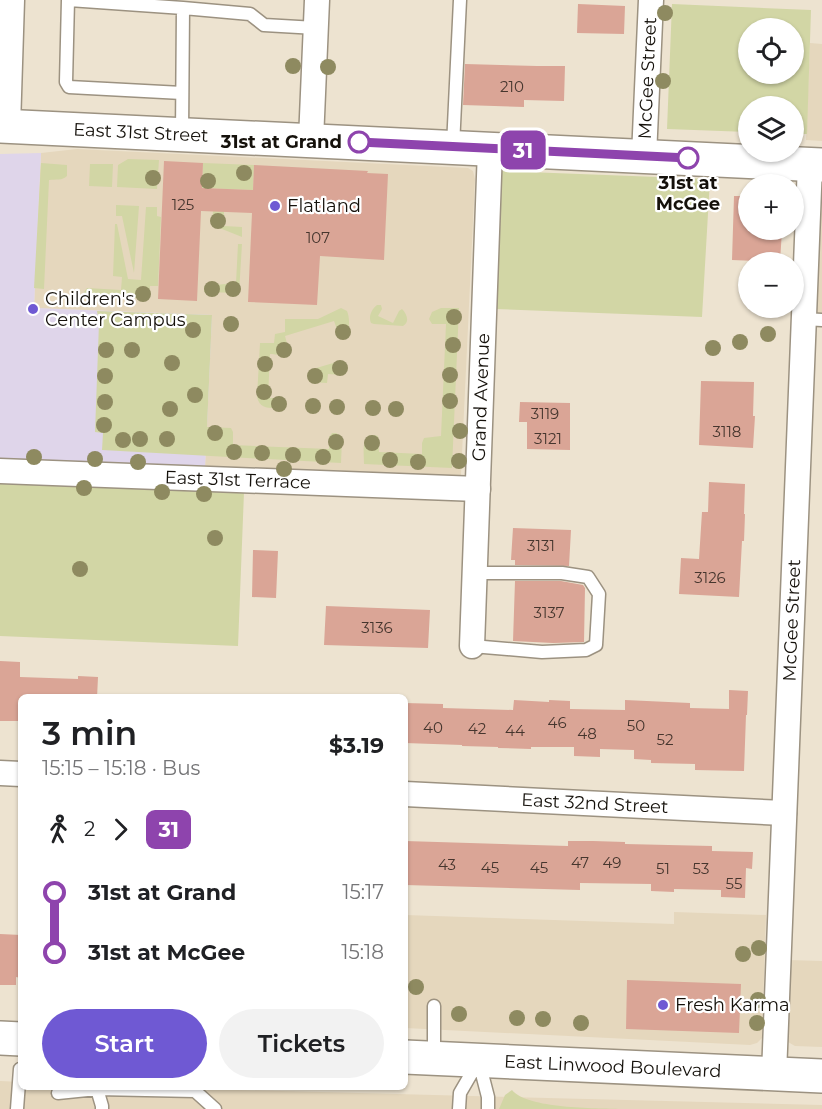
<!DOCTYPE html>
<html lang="en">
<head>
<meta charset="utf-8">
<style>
  :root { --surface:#fff; --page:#f2f2f2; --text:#202124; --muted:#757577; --accent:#6f59d3 }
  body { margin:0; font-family:Montserrat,sans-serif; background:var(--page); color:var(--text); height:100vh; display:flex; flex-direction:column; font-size:22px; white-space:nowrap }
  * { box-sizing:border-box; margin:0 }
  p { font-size:20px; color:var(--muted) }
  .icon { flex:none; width:33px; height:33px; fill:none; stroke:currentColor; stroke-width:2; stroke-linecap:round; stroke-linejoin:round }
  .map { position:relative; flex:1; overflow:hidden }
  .drawer { position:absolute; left:18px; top:694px; width:390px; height:396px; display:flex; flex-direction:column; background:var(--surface); border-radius:9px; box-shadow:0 2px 4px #0004 }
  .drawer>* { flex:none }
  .badge { padding:0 12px; border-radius:9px; font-size:21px; line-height:39px }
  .fabs { position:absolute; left:738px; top:18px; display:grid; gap:12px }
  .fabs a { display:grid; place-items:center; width:66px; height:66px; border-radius:50%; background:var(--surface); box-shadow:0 2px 4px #0004; font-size:30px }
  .map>.badge { position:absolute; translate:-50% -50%; box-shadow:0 0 0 3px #fff }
  .legs { display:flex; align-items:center; gap:9px; height:66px; padding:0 24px; font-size:20px }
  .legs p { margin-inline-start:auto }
  .summary { display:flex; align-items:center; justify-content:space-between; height:102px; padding:0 24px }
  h1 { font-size:33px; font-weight:600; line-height:45px }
  .primary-button { display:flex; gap:12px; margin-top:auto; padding:12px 24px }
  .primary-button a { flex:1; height:69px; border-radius:36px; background:var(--accent); color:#fff; font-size:24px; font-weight:600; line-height:69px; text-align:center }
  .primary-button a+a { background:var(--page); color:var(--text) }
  ul { padding:0 24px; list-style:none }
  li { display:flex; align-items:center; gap:21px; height:60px; font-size:22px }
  li i { display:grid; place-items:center; width:9px; height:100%; margin:0 8px; background:currentColor }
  li i::after { content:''; width:15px; height:15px; margin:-8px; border:4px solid; border-radius:50%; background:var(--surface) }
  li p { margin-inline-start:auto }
  li:first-child i { background:linear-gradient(#0000 50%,currentColor 0) }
  li:last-child i { background:linear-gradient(currentColor 50%,#0000 0) }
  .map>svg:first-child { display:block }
  .built { fill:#e5d7bd }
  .education { fill:#dfd5ea }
  .green { fill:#d2d6a5; fill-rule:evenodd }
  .building { fill:#daa596 }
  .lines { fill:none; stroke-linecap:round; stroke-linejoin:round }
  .service-casing { stroke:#9c9281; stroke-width:15 }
  .minor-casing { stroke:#9c9281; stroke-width:27 }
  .secondary-casing { stroke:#9c9281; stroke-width:36 }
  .service { stroke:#fff; stroke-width:12 }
  .minor { stroke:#fff; stroke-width:24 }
  .secondary { stroke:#fff; stroke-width:33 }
  .tree { fill:#8e8a60 }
  .line-1-casing { stroke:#fff; stroke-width:14 }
  .line-1 { stroke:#8e44ad; stroke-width:9 }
  .stop-1-dot { fill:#fff; stroke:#8e44ad; stroke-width:3 }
  .poi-dot { fill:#6f59d3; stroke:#fff; stroke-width:2 }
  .labels { text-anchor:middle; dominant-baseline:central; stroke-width:4.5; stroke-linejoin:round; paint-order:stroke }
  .number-label { font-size:15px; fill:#46362e }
  .street-label { font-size:18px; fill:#15110b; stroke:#fff }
  .stop-label { font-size:18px; font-weight:bold; fill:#15110b; stroke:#fff; text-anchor:end }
  .poi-label { font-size:18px; fill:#15110b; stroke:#fff; text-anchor:start }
</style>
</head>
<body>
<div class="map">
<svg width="822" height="1109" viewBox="0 0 822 1109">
  <rect width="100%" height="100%" fill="#ede3d0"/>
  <path class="built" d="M810 43 822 44V141L806 140Z
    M77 149 468 168 473 171 475 179 461 475 458 478 205 468 212 315 34 308 41 153Z
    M822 186V316L812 315 819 188Z
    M674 912 766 915 762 1038 757 1043 750 1045 405 1028V915L674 924Z
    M788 960 822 961V1047L795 1046 788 1042 785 1035Z
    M0 1081 21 1082V1088H164L822 1105V1109H0Z"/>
  <path class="education" d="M41 153 34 308 212 315 205 468 0 458V154Z"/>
  <path class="green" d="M672 4 811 10 807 134H794V106H748V132L667 129ZM748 28H794V74H748Z
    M128 159 159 160 157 189 117 187 118 165Z
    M41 163 67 165V176C62 181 56 179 49 180L44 289 34 288Z
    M203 163 254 165 253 190 202 188Z
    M90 164H113L112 187 89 186Z
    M500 171 710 179 702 317 495 309Z
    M116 205 139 206 134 273 122 216H116Z
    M146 207H157V216L161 217 158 286H150L149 299 85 294 84 292 87 288 121 290 122 277 113 276 115 224H117L128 279 141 280Z
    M213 211H224V226L242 227V237L212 225Z
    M238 244H242L239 293 204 292V286L236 283Z
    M377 305H381L382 309 378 316 393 323 399 311 402 309C407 314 410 322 403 326L374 324 371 323C368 316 372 309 377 305Z
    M341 308 347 311C350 318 350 331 345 337H340L339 335 334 321 285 336 289 351C285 357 276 354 270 354L268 398H283L286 402V404L281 408C271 408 260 410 257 397L260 343H274L275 334 285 332V319H318Z
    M441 308H459L452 468 364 464C364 452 360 430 378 436L379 452 422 454V443L424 438 441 436 446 324H432L429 319 432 312Z
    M97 311 212 315 207 427 231 428 233 432V445L329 449V437L332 433H336L341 436 342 439 341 463 102 450 103 433 95 432 99 323Z
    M340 361H343C346 364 347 370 344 373L342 375 328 374 327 383 310 382 309 373 313 369Z
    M0 482 244 492 238 646 0 636Z
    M512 1090C527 1109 596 1108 621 1109H499L505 1095Z"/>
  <path class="building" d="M578 4 625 6 624 34 577 33Z
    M465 64 537 66H565L564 101 524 100V107L463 105Z
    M164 161 203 163 202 188 253 190 254 165 368 171 367 173 388 174 384 260 320 256 317 305 248 302 252 213 201 211 197 301 158 299Z
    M734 196H748V230H782L780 262H757V261L732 260Z
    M701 381 754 382 753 416H755L753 448 699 445Z
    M520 402 570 403V450L527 449V422H519Z
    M709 482 745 484 744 514H745L744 541H742L739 597 679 594 681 558 699 559 702 512H708Z
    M513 528 571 530 569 566 515 565V560H511Z
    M253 550 278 551 276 598 252 597Z
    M515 581H561L583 585 585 588 584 642 553 643 513 641Z
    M326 606 430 610 428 648 324 645Z
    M0 661 20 662V677L78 679V676L98 677 97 698H19L18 721H0Z
    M729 690 748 691 747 715H746L744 771 695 770V764L651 763V760L634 759V750L600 749V757L574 756V747H531V749L498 748V747L462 746V745L405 743V703L443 704V708L513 710 514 700 549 702V700L570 701V709L625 710V700L690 703V708L729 709Z
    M405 841 568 846V841H593L625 842V844L712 846V851L753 852 752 869 746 868 745 898 721 897V890L674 889V892L651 891V884L580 883V890L405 885Z
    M0 934 21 935V978L16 977V985H0Z
    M627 980 741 984 739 1033 626 1029Z"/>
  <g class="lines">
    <defs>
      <path id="service" d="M68 0 66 82 69 87 182 93
        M69 0 183 8 250 14 264 25 316 28
        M182 133 183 8
        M453 146 460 0
        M803 319 822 320
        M472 646 542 652 586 650 596 645 599 594 588 577 562 573H475
        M434 1006V1058
        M479 1062 488 1097V1109
        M97 1089 102 1106V1109
        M58 1093 97 1089 195 1091 215 1109
        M17 1109 20 1069
        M459 1109 460 1093 478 1062"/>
      <g id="minor">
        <path d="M8 126 12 0"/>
        <path d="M311 140 317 0"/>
        <path id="s1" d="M644 156 651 0"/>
        <path id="s2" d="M0 471 478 489"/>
        <path id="s3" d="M472 646 490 149"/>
        <path d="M0 773 21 774"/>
        <path id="s4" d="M405 794 784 813"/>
        <path id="s5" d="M774 1074 810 164"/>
      </g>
      <g id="secondary">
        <path id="s6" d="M0 126 822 165"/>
        <path d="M0 1038 21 1039"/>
        <path id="s7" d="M405 1057 822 1076"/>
      </g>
    </defs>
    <use href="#service" class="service-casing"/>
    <use href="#minor" class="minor-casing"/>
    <use href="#secondary" class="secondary-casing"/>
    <use href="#service" class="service"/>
    <use href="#minor" class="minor"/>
    <use href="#secondary" class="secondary"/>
  </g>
  <g class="tree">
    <circle cx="665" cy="13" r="8"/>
    <circle cx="293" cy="66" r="8"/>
    <circle cx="328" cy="67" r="8"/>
    <circle cx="663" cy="81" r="8"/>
    <circle cx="244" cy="173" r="8"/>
    <circle cx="153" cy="178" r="8"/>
    <circle cx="208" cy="181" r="8"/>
    <circle cx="218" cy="221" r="8"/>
    <circle cx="212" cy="289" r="8"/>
    <circle cx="233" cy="289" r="8"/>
    <circle cx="143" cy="294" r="8"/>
    <circle cx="454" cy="317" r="8"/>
    <circle cx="231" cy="324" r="8"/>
    <circle cx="193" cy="330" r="8"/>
    <circle cx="343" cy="332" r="8"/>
    <circle cx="768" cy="334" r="8"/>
    <circle cx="740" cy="342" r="8"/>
    <circle cx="453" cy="345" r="8"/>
    <circle cx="713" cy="348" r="8"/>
    <circle cx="106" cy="350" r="8"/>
    <circle cx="132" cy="350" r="8"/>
    <circle cx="284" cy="350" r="8"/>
    <circle cx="172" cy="363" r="8"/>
    <circle cx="265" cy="364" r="8"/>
    <circle cx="340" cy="368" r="8"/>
    <circle cx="450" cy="375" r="8"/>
    <circle cx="105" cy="376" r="8"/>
    <circle cx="315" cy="376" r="8"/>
    <circle cx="264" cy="392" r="8"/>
    <circle cx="195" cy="395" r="8"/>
    <circle cx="450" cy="401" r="8"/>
    <circle cx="105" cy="402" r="8"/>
    <circle cx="279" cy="404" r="8"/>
    <circle cx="313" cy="406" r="8"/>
    <circle cx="337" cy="407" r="8"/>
    <circle cx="373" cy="408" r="8"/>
    <circle cx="170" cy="409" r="8"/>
    <circle cx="396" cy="409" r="8"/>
    <circle cx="104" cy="425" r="8"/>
    <circle cx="460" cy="431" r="8"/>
    <circle cx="215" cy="433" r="8"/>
    <circle cx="140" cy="439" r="8"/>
    <circle cx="167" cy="439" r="8"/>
    <circle cx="123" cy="440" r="8"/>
    <circle cx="336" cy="442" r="8"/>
    <circle cx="372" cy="443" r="8"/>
    <circle cx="234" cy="452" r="8"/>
    <circle cx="262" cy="453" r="8"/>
    <circle cx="293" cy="455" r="8"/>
    <circle cx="34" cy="457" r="8"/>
    <circle cx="323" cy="457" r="8"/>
    <circle cx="95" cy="459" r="8"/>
    <circle cx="390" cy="460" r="8"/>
    <circle cx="459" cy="461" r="8"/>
    <circle cx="138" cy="462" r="8"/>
    <circle cx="418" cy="462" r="8"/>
    <circle cx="284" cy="469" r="8"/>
    <circle cx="84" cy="488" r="8"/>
    <circle cx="162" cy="492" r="8"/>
    <circle cx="204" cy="494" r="8"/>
    <circle cx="215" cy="538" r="8"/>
    <circle cx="80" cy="569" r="8"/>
    <circle cx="759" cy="948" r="8"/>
    <circle cx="743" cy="954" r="8"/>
    <circle cx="416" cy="987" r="8"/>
    <circle cx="758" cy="1000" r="8"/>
    <circle cx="459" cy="1014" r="8"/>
    <circle cx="517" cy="1018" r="8"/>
    <circle cx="543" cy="1019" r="8"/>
    <circle cx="581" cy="1023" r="8"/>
    <circle cx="757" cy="1023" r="8"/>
  </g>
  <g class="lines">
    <defs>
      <path id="line-1" d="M359 142 688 158"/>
    </defs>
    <use href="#line-1" class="line-1-casing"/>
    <use href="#line-1" class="line-1"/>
  </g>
  <g class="stop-1-dot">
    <circle cx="359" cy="142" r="10"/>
    <circle cx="688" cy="158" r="10"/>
  </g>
  <g class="poi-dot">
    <circle cx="275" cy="206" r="6"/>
    <circle cx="33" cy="309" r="6"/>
    <circle cx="663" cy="1005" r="6"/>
  </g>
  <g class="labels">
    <g class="number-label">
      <text x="512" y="86">210</text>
      <text x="183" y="204">125</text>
      <text x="318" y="237">107</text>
      <text x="545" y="413">3119</text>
      <text x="727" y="431">3118</text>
      <text x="548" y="438">3121</text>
      <text x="541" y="545">3131</text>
      <text x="710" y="577">3126</text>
      <text x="549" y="612">3137</text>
      <text x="377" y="627">3136</text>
      <text x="557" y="722">46</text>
      <text x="636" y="725">50</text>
      <text x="433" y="727">40</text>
      <text x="477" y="728">42</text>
      <text x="515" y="730">44</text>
      <text x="587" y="733">48</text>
      <text x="665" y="739">52</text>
      <text x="580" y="862">47</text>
      <text x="612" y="862">49</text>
      <text x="447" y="864">43</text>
      <text x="490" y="867">45</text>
      <text x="539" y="867">45</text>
      <text x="663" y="868">51</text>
      <text x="701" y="868">53</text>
      <text x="734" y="883">55</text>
    </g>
    <g class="street-label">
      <text stroke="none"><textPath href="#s1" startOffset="78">McGee Street</textPath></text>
      <text stroke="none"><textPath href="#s6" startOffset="141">East 31st Street</textPath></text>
      <text stroke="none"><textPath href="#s3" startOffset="249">Grand Avenue</textPath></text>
      <text stroke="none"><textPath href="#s2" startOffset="238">East 31st Terrace</textPath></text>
      <text stroke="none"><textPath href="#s5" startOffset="454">McGee Street</textPath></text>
      <text stroke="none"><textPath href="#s4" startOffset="190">East 32nd Street</textPath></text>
      <text stroke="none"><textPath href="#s7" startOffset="208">East Linwood Boulevard</textPath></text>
    </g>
    <g class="stop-label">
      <text x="342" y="142">31st at Grand</text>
      <text x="688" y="183" text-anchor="middle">31st at<tspan x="688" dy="21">McGee</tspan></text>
    </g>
    <g class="poi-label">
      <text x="287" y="206">Flatland</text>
      <text x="45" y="299">Children's<tspan x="45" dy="21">Center Campus</tspan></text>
      <text x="675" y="1005">Fresh Karma</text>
    </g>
  </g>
</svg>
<div class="fabs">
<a><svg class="icon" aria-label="locate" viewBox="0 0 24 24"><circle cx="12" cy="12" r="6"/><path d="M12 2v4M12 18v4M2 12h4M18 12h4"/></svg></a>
<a><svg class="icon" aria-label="layers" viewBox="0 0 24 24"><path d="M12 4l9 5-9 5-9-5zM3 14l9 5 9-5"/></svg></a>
<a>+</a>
<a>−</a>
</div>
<b class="badge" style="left:523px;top:150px;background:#8e44ad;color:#fff">31</b>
<section class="drawer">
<div class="summary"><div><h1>3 min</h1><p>15:15 – 15:18 · Bus</p></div><b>$3.19</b></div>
<div class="legs"><svg class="icon" aria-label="walk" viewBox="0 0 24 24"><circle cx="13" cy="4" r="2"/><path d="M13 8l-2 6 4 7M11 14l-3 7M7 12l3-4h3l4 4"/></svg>2<svg class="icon" aria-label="forward" viewBox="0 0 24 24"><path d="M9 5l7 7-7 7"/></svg><b class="badge" style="background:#8e44ad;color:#fff">31</b></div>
<ul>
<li><i style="color:#8e44ad"></i><b>31st at Grand</b><p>15:17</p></li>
<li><i style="color:#8e44ad"></i><b>31st at McGee</b><p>15:18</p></li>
</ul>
<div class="primary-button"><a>Start</a><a>Tickets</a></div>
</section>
</div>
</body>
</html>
